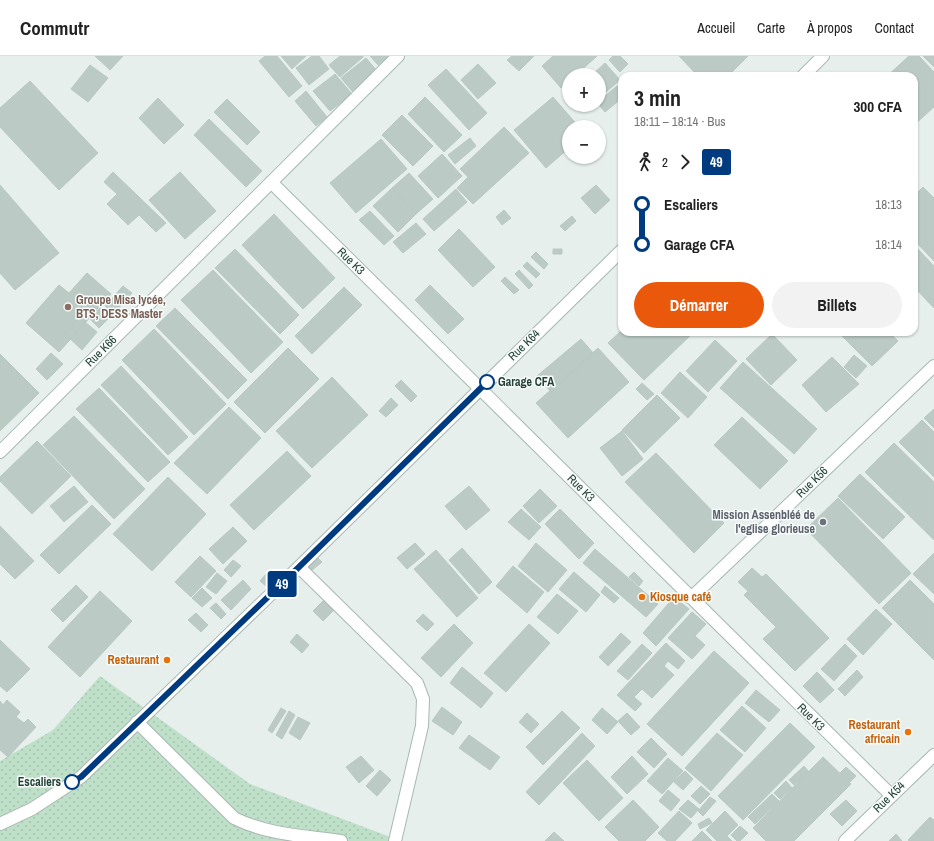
<!DOCTYPE html>
<html lang="fr">
<head>
<meta charset="utf-8">
<style>
  :root { --surface:#fff; --page:#f2f2f2; --text:#222; --muted:#767676; --line:#e0e0e0; --accent:#ea580c }
  body { margin:0; font-family:"Archivo Narrow",sans-serif; background:var(--page); color:var(--text); height:100vh; display:flex; flex-direction:column; font-size:15px; white-space:nowrap }
  * { box-sizing:border-box; margin:0 }
  p { font-size:13px; color:var(--muted) }
  .icon { flex:none; width:22px; height:22px; fill:none; stroke:currentColor; stroke-width:2; stroke-linecap:round; stroke-linejoin:round }
  .map { position:relative; flex:1; overflow:hidden }
  .drawer { position:absolute; left:618px; top:16px; width:300px; height:264px; display:flex; flex-direction:column; background:var(--surface); border-radius:12px; box-shadow:0 1px 3px #0004 }
  .drawer>* { flex:none }
  .badge { padding:0 8px; border-radius:3px; font-size:14px; line-height:26px }
  .controls { position:absolute; left:562px; top:12px; display:grid; gap:8px }
  .controls a { display:grid; place-items:center; width:44px; height:44px; border-radius:50%; background:var(--surface); box-shadow:0 1px 3px #0004; font-size:20px }
  .map>.badge { position:absolute; translate:-50% -50%; box-shadow:0 0 0 2px #fff }
  .legs { display:flex; align-items:center; gap:6px; height:44px; padding:0 16px; font-size:13px }
  .legs p { margin-inline-start:auto }
  .headline { display:flex; align-items:center; justify-content:space-between; height:68px; padding:0 16px }
  h1 { font-size:22px; font-weight:700; line-height:30px }
  .primary-button { display:flex; gap:8px; margin-top:auto; padding:8px 16px }
  .primary-button a { flex:1; height:46px; border-radius:24px; background:var(--accent); color:#fff; font-size:16px; font-weight:700; line-height:46px; text-align:center }
  .primary-button a+a { background:var(--page); color:var(--text) }
  ul { padding:0 16px; list-style:none }
  li { display:flex; align-items:center; gap:14px; height:40px; font-size:15px }
  li i { display:grid; place-items:center; width:6px; height:100%; margin:0 5px; background:currentColor }
  li i::after { content:''; width:10px; height:10px; margin:-5px; border:3px solid; border-radius:50%; background:var(--surface) }
  li p { margin-inline-start:auto }
  li:first-child i { background:linear-gradient(#0000 50%,currentColor 0) }
  li:last-child i { background:linear-gradient(currentColor 50%,#0000 0) }
  header { display:flex; align-items:center; gap:24px; box-sizing:border-box; height:56px; padding:0 20px; background:var(--surface); border-bottom:1px solid var(--line) }
  header strong { font-size:19px }
  nav { display:flex; gap:22px; margin-inline-start:auto; font-size:14px }
  .map>svg:first-child { display:block }
  .grass { fill:url(#grass-dots) }
  .building { fill:#bbcac4; stroke:#b8c9c2 }
  .lines { fill:none; stroke-linecap:round; stroke-linejoin:round }
  .minor-casing { stroke:#a8b8b2; stroke-width:14 }
  .minor { stroke:#fff; stroke-width:12 }
  .line-1-casing { stroke:#fff; stroke-width:9 }
  .line-1 { stroke:#003b80; stroke-width:6 }
  .education-dot { fill:#8d6e63; stroke:#f7fbf9; stroke-width:1.5 }
  .stop-1-dot { fill:#fff; stroke:#003b80; stroke-width:2 }
  .worship-dot { fill:#6b7280; stroke:#f7fbf9; stroke-width:1.5 }
  .food-dot { fill:#e8710a; stroke:#f7fbf9; stroke-width:1.5 }
  .labels { text-anchor:middle; dominant-baseline:central; stroke-width:3; stroke-linejoin:round; paint-order:stroke }
  .street-label { font-size:12px; fill:#24423a; stroke:#f7fbf9 }
  .education-label { font-size:12px; font-weight:bold; fill:#785e54; stroke:#f7fbf9; text-anchor:start }
  .stop-label { font-size:12px; font-weight:bold; fill:#24423a; stroke:#f7fbf9; text-anchor:start }
  .worship-label { font-size:12px; font-weight:bold; fill:#5b616d; stroke:#f7fbf9; text-anchor:end }
  .food-label { font-size:12px; font-weight:bold; fill:#c56008; stroke:#f7fbf9; text-anchor:end }
</style>
</head>
<body>
<header>
<strong>Commutr</strong>
<nav><a>Accueil</a><a>Carte</a><a>À propos</a><a>Contact</a></nav>
</header>
<div class="map">
<svg width="934" height="785" viewBox="0 0 934 785">
  <defs>
    <pattern id="grass-dots" width="8" height="8" patternUnits="userSpaceOnUse"><rect width="8" height="8" fill="#bfe0c8"/><path d="M2 2h.1M6 6h.1" fill="none" stroke="#a4c1ad" stroke-width="1.8" stroke-linecap="round"/></pattern>
  </defs>
  <rect width="100%" height="100%" fill="#e6efeb"/>
  <path class="grass" d="M100 620 250 728 401 785H0V705L53 674Z"/>
  <path class="building" d="M95 0H123L110 14Z
    M265 0H277L302 30 289 41 259 5Z
    M281 0H306L292 13Z
    M312 0H319L329 13 309 29 296 12Z
    M340 0H363V1L340 21 329 9Z
    M370 0H389L378 9Z
    M512 0H534L519 15 507 4Z
    M553 0H597L576 19H569V25L561 32 542 10Z
    M613 0H620L628 8 620 16 609 4Z
    M679 0H748L728 20H698Z
    M909 0H919L934 16V51L914 69V20H887Z
    M923 0H934V11Z
    M366 2 377 15 352 35 341 22Z
    M605 7 620 24 606 36 599 28V19H592Z
    M478 8 496 27 478 43 461 24Z
    M90 9 108 22 88 46 71 33Z
    M446 13 487 57 469 74 428 29Z
    M335 18 352 38 330 55 313 35Z
    M30 25 98 97 59 134 0 71V52Z
    M617 30 622 35V42L605 56 599 49V45Z
    M569 32V44L563 38Z
    M306 35 327 61 316 70 295 45Z
    M425 41 462 79 444 96 408 58Z
    M553 41 579 71H569V92L546 112 514 74Z
    M158 42 184 69 164 88 139 62Z
    M227 43 260 76 247 89 214 56Z
    M573 49H587L580 56Z
    M402 59 433 90 413 110 382 79Z
    M209 63 262 115 246 131 194 79Z
    M504 71 529 97 473 148 457 132 468 121 460 113Z
    M470 82 476 90 455 108 448 99Z
    M381 83 407 113 356 157 330 127Z
    M442 98 462 120 438 142 418 120Z
    M113 116 166 167 156 176 139 159 128 169 107 148 117 138 104 126Z
    M180 116 216 155 185 183 149 144Z
    M409 117 433 143 416 158 392 132Z
    M0 129 59 197 15 234 0 217Z
    M596 129 610 144 595 158 581 142Z
    M923 131 934 142V205L914 184V140Z
    M392 132 416 158 398 176 373 150Z
    M456 133 467 146 434 175 423 163Z
    M504 154 511 162 502 169 496 161Z
    M370 155 394 180 384 189 359 164Z
    M274 158 335 222 303 253 242 189Z
    M572 160 576 165 565 175 560 170Z
    M416 167 426 178 403 197 393 186Z
    M459 173 495 211 473 231 438 194Z
    M914 189 934 210V252L914 231Z
    M235 193 299 259 280 278 215 212Z
    M553 193H562V198H553Z
    M536 196 548 208 544 213 531 201Z
    M527 206 540 218 536 222 523 210Z
    M213 214 283 286 251 317 181 244Z
    M519 214 533 229 529 233 515 218Z
    M87 217 111 238 59 296 26 267 59 229 69 237Z
    M505 221 519 234 514 238 501 225Z
    M430 229 464 263 448 278 415 244Z
    M123 230 132 237 114 257 105 250Z
    M344 231 362 249 312 298 295 280Z
    M101 251 111 260 99 272 90 263Z
    M175 252 247 324 228 343 156 270Z
    M79 261 97 276 82 294 65 278Z
    M154 273 226 348 194 379 122 304Z
    M622 274V276H694L644 324 608 287Z
    M838 276H889L898 285 872 310Z
    M772 278 797 304 771 329 746 303Z
    M581 283 594 298 551 336 537 320Z
    M715 284 737 305 708 336 686 315Z
    M288 292 319 323 265 377 234 346Z
    M598 292 629 326 568 382 536 347Z
    M51 297 63 308 47 324 36 313Z
    M0 298 39 337 0 375Z
    M854 299 867 310 856 322 844 311Z
    M832 301 859 328 826 356 802 329Z
    M743 306 817 373 794 398 720 332Z
    M121 310 188 381 168 399 101 329Z
    M680 316 707 341 688 362 661 337Z
    M332 321 368 359 312 412 276 375Z
    M401 324 417 340 411 346 395 330Z
    M642 327 654 338 647 344 636 333Z
    M99 332 170 406 148 426 76 353Z
    M657 339 680 362 644 397 622 374Z
    M391 342 398 349 386 361 379 355Z
    M229 351 261 382 207 438 174 407Z
    M934 353V372L924 362Z
    M74 360 145 433 114 463 43 389Z
    M742 361 788 405 760 433 714 389Z
    M922 364 934 376V421L899 386Z
    M622 375 643 403 622 420 600 392Z
    M37 385 71 420 32 458 0 425V421Z
    M894 387 934 426V484L865 416Z
    M287 395 311 420 254 474 230 449Z
    M656 397 724 467 694 497 625 426Z
    M860 418 905 461 883 483 838 440Z
    M168 421 206 458 152 515 113 478Z
    M74 430 88 446 64 466 50 450Z
    M469 430 490 454 466 474 445 450Z
    M540 433 557 450 539 467 523 450Z
    M838 442 911 517 879 548 806 473Z
    M92 449 111 468 59 518 40 499Z
    M521 453 541 471 529 484 508 466Z
    M560 453 594 487 579 503 545 468Z
    M0 470 34 505 15 523 0 508Z
    M233 471 247 485 223 508 209 493Z
    M415 487 425 498 407 513 397 502Z
    M536 487 567 514 548 536 518 510Z
    M462 492 492 526 479 538 449 504Z
    M595 493 658 548 646 561 583 507Z
    M436 494 478 542 457 561 414 513Z
    M934 497V538L913 518Z
    M200 500 216 515 191 541 175 526Z
    M317 501 322 506 311 515 306 510Z
    M233 504 241 510 231 521 224 514Z
    M513 510 544 536 527 557 496 530Z
    M752 512 762 521 766 518 829 582 795 615 763 583 776 571 744 539 748 535 738 526Z
    M574 516 600 539 586 556 559 533Z
    M634 516 643 525 639 530 629 521Z
    M217 517 227 525 216 538 206 531Z
    M266 518 272 523 266 530 260 525Z
    M243 524 251 533 231 554 221 544Z
    M910 524 934 548V604L882 552Z
    M76 529 88 541 63 566 51 554Z
    M605 530 619 542 614 547 601 536Z
    M202 532 212 542 202 551 192 542Z
    M100 535 132 565 80 621 48 591Z
    M557 538 578 555 558 578 537 561Z
    M327 541 337 551 323 565 313 555Z
    M674 541 689 553 656 590 643 577Z
    M216 547 226 558 221 563 210 552Z
    M876 553 892 568 863 599 847 583Z
    M692 556 706 568 695 580 705 589 692 603 668 582Z
    M196 557 208 569 201 576 188 564Z
    M423 558 434 568 427 575 416 565Z
    M454 568 473 587 441 621 421 602Z
    M529 568 550 587 506 636 484 617Z
    M621 577 631 586 608 610 599 601Z
    M297 578 309 589 302 597 290 586Z
    M0 584 30 613 7 636 0 630Z
    M666 587 685 605 678 613 668 605 664 610 674 619 652 642 642 633 634 641 642 648 635 655 617 639Z
    M642 588 652 597 628 624 617 615Z
    M845 588 857 600 834 625 821 613Z
    M714 595 749 627 682 700 647 668Z
    M462 611 493 637 481 652 450 627Z
    M857 614 863 621 845 640 838 633Z
    M817 616 834 634 820 647 803 630Z
    M756 634 780 654 769 666 745 647Z
    M7 644 20 656 16 661 24 667 28 663 36 671 8 701 0 694V645L3 649Z
    M742 650 766 672 745 696 720 674Z
    M442 651 462 666 453 679 432 665Z
    M281 652 286 655 272 677 268 674Z
    M602 652 618 666 607 678 592 664Z
    M289 655 295 659 282 683 276 679Z
    M562 655 580 672 543 709 526 691Z
    M527 657 539 668 531 677 519 666Z
    M627 657 640 671 631 679 618 665Z
    M298 661 310 667 300 684 289 677Z
    M790 667 815 691 743 764 718 740Z
    M582 677 595 690 539 749 526 736Z
    M717 677 743 699 711 735 685 712Z
    M469 679 500 701 490 714 459 692Z
    M651 682 667 698 654 712 637 696Z
    M361 700 374 714 359 727 346 711Z
    M632 700 648 718 627 738 611 721Z
    M823 701 851 728 794 785H766L753 772Z
    M668 702 683 715 662 738 647 725Z
    M587 704 623 742 599 765 563 727Z
    M804 710 809 716 794 729 789 724Z
    M846 711 856 720 850 726 840 717Z
    M380 714 391 724 377 740 366 730Z
    M685 715 693 723 683 734 674 726Z
    M786 725 792 732 780 743 774 737Z
    M701 730 710 738 700 748 691 740Z
    M668 734 680 744 671 755 659 745Z
    M772 738 779 745 755 768 748 761Z
    M710 741 716 745 703 760 698 755Z
    M633 744 659 771 645 785H619L605 771Z
    M688 744 699 753 691 762 679 753Z
    M846 744 857 755 842 770 830 758Z
    M679 755 692 767 675 785H667L658 777Z
    M725 755 738 769 727 780 732 785H717L706 774Z
    M930 761 934 764V785H909L908 784Z
    M709 762 712 767 700 773 698 768Z
    M740 770 748 777 740 785H737L731 779Z
    M702 775 712 785H692Z
    M554 776 564 785H545Z
    M896 778 902 785H889Z"/>
  <g class="lines">
    <defs>
      <path id="minor" d="M803 20 823 0
        M271 126 891 739
        M0 396 398 0
        M299 511 417 627 423 643 422 670 395 785
        M691 542 934 310
        M137 666 234 762C268 779 305 780 341 785
        M0 768 32 753 81 721 299 511 622 194
        M845 785 934 699"/>
    </defs>
    <use href="#minor" class="minor-casing"/>
    <use href="#minor" class="minor"/>
  </g>
  <g class="lines">
    <defs>
      <path id="line-1" d="M72 726 81 721 299 511 487 326"/>
    </defs>
    <use href="#line-1" class="line-1-casing"/>
    <use href="#line-1" class="line-1"/>
  </g>
  <circle class="education-dot" cx="68" cy="251" r="4"/>
  <g class="stop-1-dot">
    <circle cx="487" cy="326" r="7"/>
    <circle cx="72" cy="726" r="7"/>
  </g>
  <circle class="worship-dot" cx="823" cy="466" r="4"/>
  <g class="food-dot">
    <circle cx="642" cy="541" r="4"/>
    <circle cx="167" cy="604" r="4"/>
    <circle cx="908" cy="676" r="4"/>
  </g>
  <g class="labels">
    <g class="street-label">
      <text transform="translate(351 205) rotate(44)">Rue K3</text>
      <text transform="translate(524 289) rotate(-44)">Rue K64</text>
      <text transform="translate(101 295) rotate(-45)">Rue K66</text>
      <text transform="translate(812 426) rotate(-44)">Rue K56</text>
      <text transform="translate(581 432) rotate(45)">Rue K3</text>
      <text transform="translate(811 661) rotate(45)">Rue K3</text>
      <text transform="translate(889 741) rotate(-44)">Rue K54</text>
    </g>
    <g class="education-label">
      <text x="76" y="244">Groupe Misa lycée,<tspan x="76" dy="14">BTS, DESS Master</tspan></text>
    </g>
    <g class="stop-label">
      <text x="498" y="326">Garage CFA</text>
      <text x="61" y="726" text-anchor="end">Escaliers</text>
    </g>
    <g class="worship-label">
      <text x="815" y="459">Mission Assenbléé de<tspan x="815" dy="14">l'eglise glorieuse</tspan></text>
    </g>
    <g class="food-label">
      <text x="650" y="541" text-anchor="start">Kiosque café</text>
      <text x="159" y="604">Restaurant</text>
      <text x="900" y="669">Restaurant<tspan x="900" dy="14">africain</tspan></text>
    </g>
  </g>
</svg>
<div class="controls">
<a>+</a>
<a>−</a>
</div>
<b class="badge" style="left:282px;top:528px;background:#003b80;color:#fff">49</b>
<section class="drawer">
<div class="headline"><div><h1>3 min</h1><p>18:11 – 18:14 · Bus</p></div><b>300 CFA</b></div>
<div class="legs"><svg class="icon" aria-label="walk" viewBox="0 0 24 24"><circle cx="13" cy="4" r="2"/><path d="M13 8l-2 6 4 7M11 14l-3 7M7 12l3-4h3l4 4"/></svg>2<svg class="icon" aria-label="forward" viewBox="0 0 24 24"><path d="M9 5l7 7-7 7"/></svg><b class="badge" style="background:#003b80;color:#fff">49</b></div>
<ul>
<li><i style="color:#003b80"></i><b>Escaliers</b><p>18:13</p></li>
<li><i style="color:#003b80"></i><b>Garage CFA</b><p>18:14</p></li>
</ul>
<div class="primary-button"><a>Démarrer</a><a>Billets</a></div>
</section>
</div>
</body>
</html>
